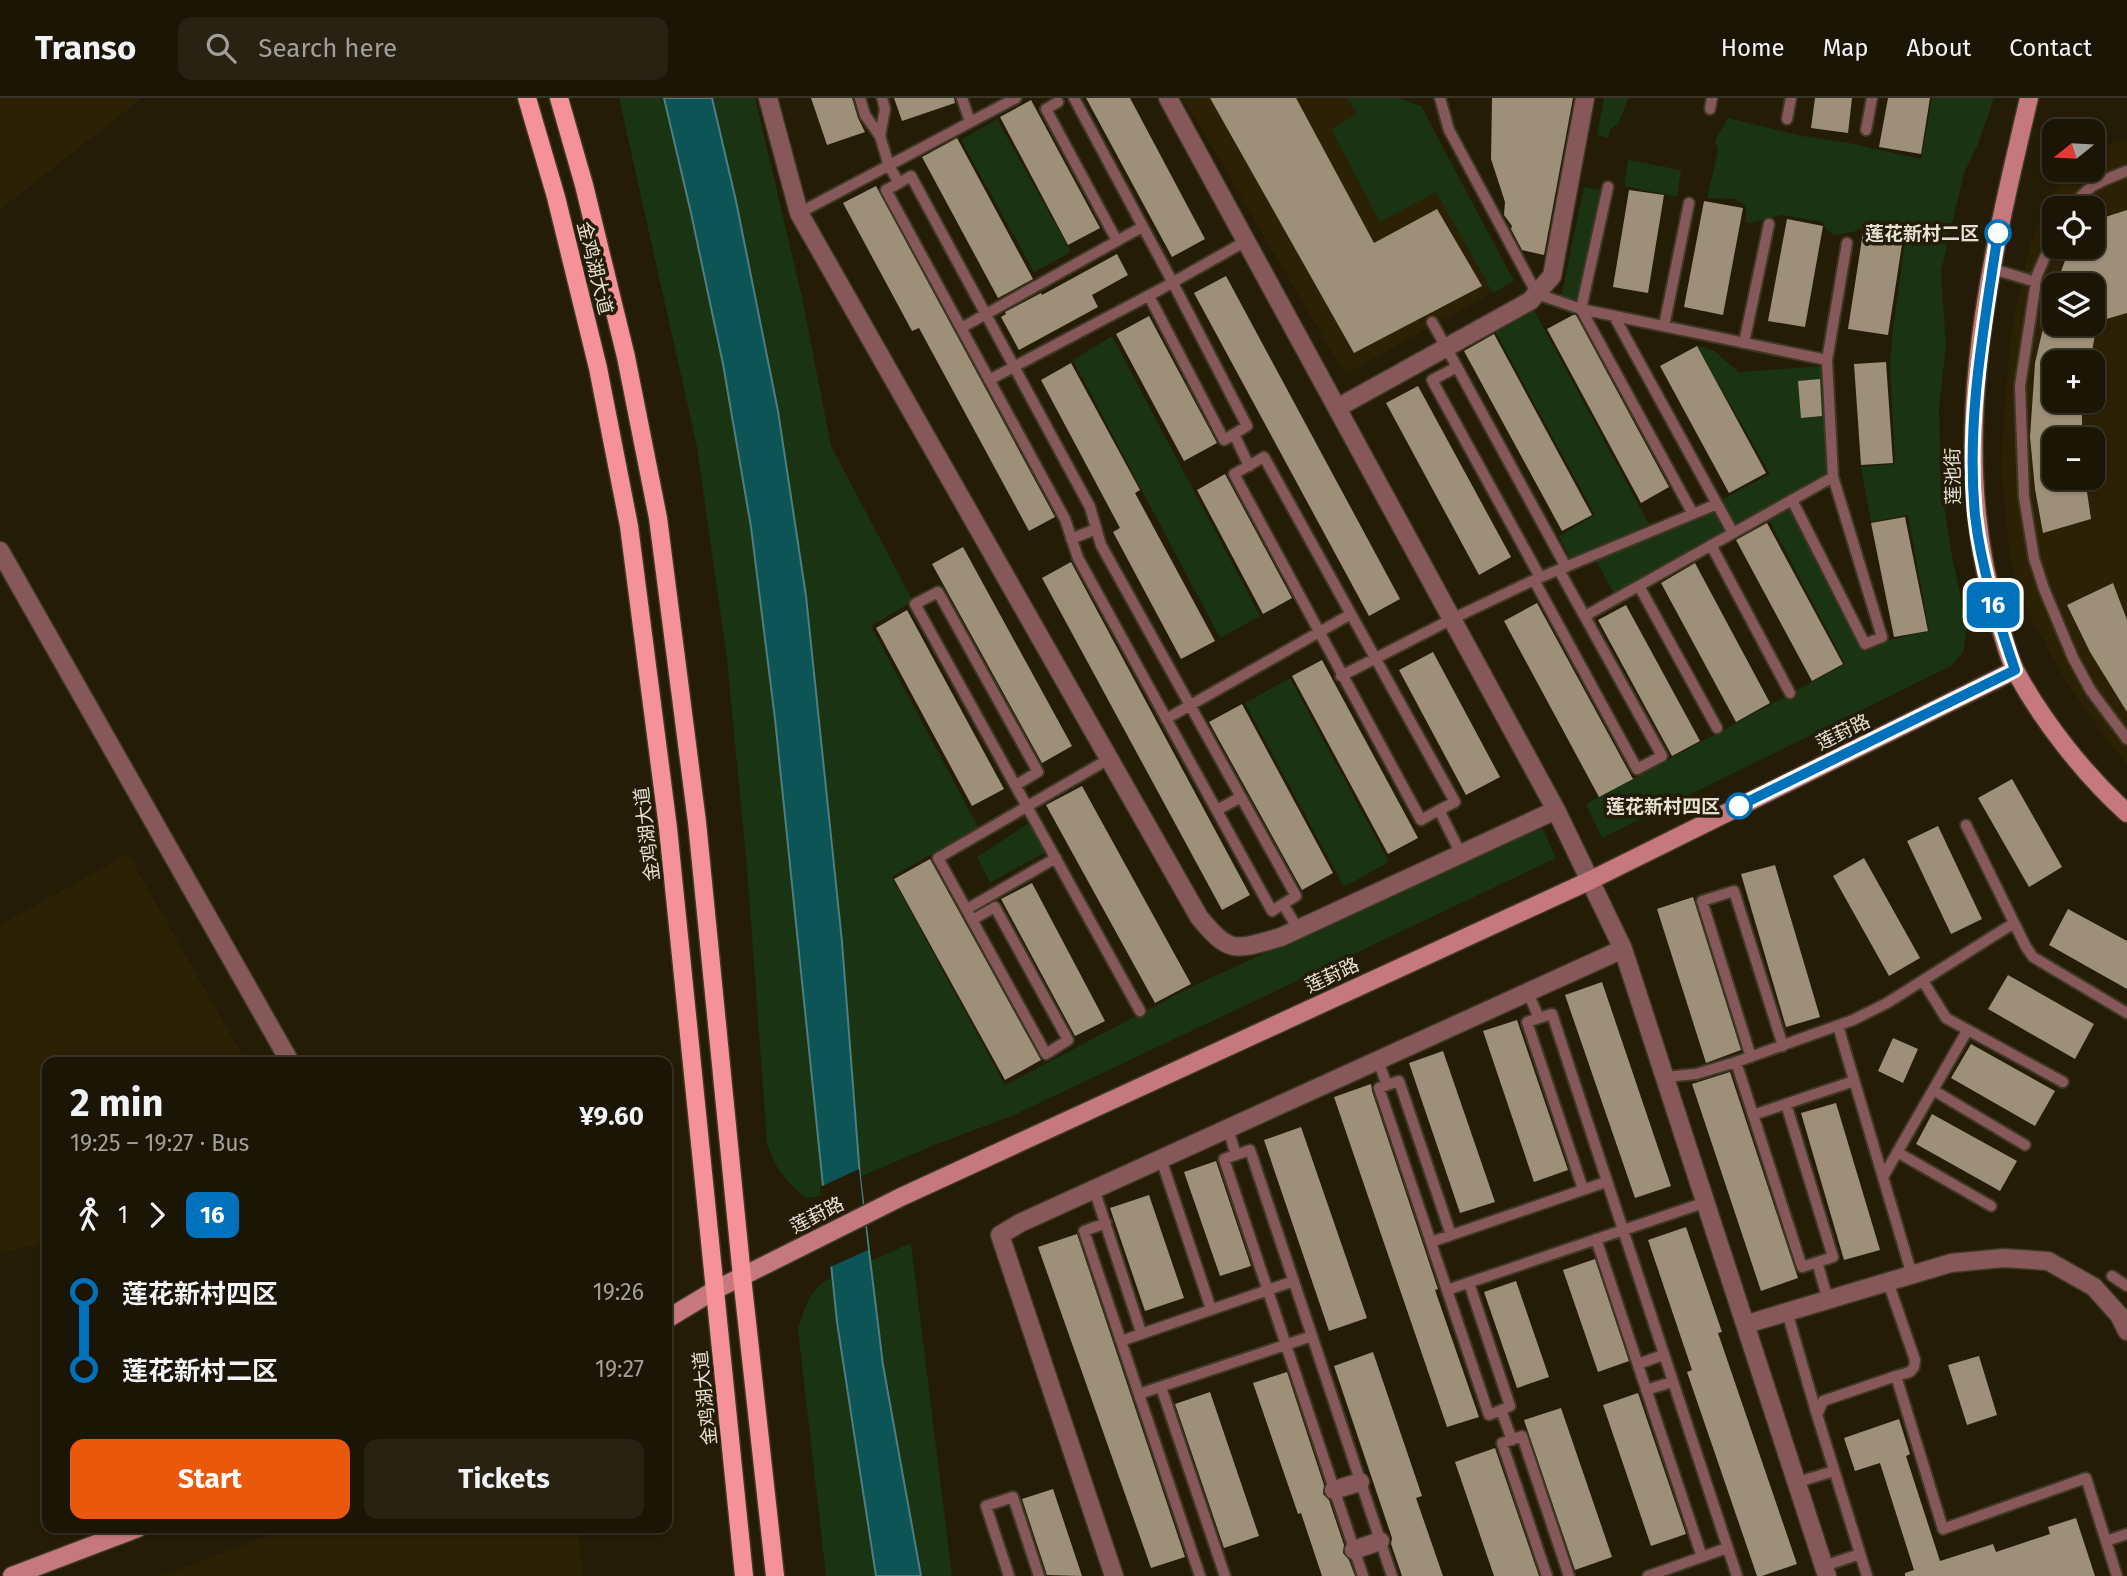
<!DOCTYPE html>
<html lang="en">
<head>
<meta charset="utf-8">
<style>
  :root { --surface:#1b1505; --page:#282213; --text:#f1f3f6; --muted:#a09f9a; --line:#393427; --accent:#ea580c }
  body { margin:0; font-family:"Fira Sans","Noto Sans SC",sans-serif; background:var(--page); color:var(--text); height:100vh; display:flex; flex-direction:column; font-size:26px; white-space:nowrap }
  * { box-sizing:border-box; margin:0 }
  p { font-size:23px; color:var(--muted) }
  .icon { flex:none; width:38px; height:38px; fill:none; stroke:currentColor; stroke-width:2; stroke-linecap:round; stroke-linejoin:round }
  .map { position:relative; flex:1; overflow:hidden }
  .sheet { position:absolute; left:42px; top:959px; width:630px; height:476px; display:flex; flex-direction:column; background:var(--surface); border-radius:14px; box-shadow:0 2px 5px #0004,0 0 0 2px var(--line) }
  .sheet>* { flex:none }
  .badge { padding:0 14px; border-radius:10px; font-size:24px; line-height:46px }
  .needle { width:46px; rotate:252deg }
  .buttons { position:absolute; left:2042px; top:21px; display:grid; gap:14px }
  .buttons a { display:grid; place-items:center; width:63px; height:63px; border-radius:14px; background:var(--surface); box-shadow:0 2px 5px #0004,0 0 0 2px var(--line); font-size:35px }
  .map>.badge { position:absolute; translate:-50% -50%; box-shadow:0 0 0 4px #fff }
  .legs { display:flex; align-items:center; gap:10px; height:77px; padding:0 28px; font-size:23px }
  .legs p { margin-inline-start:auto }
  .summary { display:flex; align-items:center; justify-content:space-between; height:119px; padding:0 28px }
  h1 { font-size:38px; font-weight:700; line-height:52px }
  .primary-button { display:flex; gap:14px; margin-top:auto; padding:14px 28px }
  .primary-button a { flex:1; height:80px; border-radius:14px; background:var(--accent); color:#fff; font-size:28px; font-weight:700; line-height:80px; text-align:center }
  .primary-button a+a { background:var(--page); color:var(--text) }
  ul { padding:0 28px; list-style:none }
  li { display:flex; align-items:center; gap:24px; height:77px; font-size:26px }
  li i { display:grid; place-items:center; width:10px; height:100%; margin:0 9px; background:currentColor }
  li i::after { content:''; width:18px; height:18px; margin:-9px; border:5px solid; border-radius:50%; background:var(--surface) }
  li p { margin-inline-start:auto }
  li:first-child i { background:linear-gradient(#0000 50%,currentColor 0) }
  li:last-child i { background:linear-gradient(currentColor 50%,#0000 0) }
  header { display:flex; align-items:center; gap:42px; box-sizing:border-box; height:98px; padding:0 35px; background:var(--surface); border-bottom:2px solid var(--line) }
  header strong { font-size:33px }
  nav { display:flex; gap:38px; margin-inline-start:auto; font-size:24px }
  .search { width:490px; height:63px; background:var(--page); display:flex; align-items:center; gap:18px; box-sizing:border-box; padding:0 24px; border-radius:14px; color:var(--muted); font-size:26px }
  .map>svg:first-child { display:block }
  .built { fill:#2d2105; fill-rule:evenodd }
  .green { fill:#193313 }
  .water { fill:#0d5457; stroke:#4e7e7d; stroke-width:2 }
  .pier { fill:#241c07 }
  .building { fill:#9e8f79 }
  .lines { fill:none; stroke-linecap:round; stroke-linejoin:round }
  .service-casing { stroke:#3f3824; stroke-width:14 }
  .minor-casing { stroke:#3f3824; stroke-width:21 }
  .tertiary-casing { stroke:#3f3824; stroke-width:21 }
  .secondary-casing { stroke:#3f3824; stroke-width:21 }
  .primary-casing { stroke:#3f3824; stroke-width:21 }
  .service { stroke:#87585a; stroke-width:10 }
  .minor { stroke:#87585a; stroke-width:18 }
  .tertiary { stroke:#87585a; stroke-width:18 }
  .secondary { stroke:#c5787d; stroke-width:18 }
  .primary { stroke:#f59297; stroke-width:18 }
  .line-1-casing { stroke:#fff; stroke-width:16 }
  .line-1 { stroke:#0072bc; stroke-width:10 }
  .stop-1-dot { fill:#fff; stroke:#0072bc; stroke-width:3.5 }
  .labels { text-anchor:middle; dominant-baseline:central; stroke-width:7; stroke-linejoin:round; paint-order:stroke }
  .stop-label { font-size:19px; font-weight:bold; fill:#e7e1d5; stroke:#241c07; text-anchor:end }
  .street-label { font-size:19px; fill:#e7e1d5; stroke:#241c07 }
</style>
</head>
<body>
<header>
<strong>Transo</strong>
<div class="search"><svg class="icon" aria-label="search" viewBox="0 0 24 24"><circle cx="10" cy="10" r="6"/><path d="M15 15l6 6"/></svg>Search here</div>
<nav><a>Home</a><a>Map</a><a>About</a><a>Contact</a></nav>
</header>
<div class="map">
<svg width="2127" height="1478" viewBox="0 0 2127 1478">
  <rect width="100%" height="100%" fill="#241c07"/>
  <path class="built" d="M0 0H142L0 112Z
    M1183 0H1399L1421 8 1514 183 1345 276Z
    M2127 42V666L2107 642 2065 582 2029 516 2020 494 2009 454 2002 375 2003 331 2011 235 2030 148 2050 103 2070 72H2093V51ZM2054 110H2093V149H2054ZM2054 187H2093V226H2054ZM2054 264H2093V303H2054ZM2054 341H2093V380H2054Z
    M128 756 246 964H47V1144L0 1156V827Z
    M289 1430H578L583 1478H161Z"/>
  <path class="green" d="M619 0H664C699 142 730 287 752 432 784 653 802 876 824 1098L806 1100C788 1086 772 1067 767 1044L747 770 727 562 697 349Z
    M712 0H755L801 195 831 348 913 503 871 528 978 729 892 779 1005 987 1195 887 1542 729 1556 760 1012 1018 937 1046 860 1079 806 498 778 313 736 103Z
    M1346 0H1399L1421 8 1514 183 1493 195 1436 94 1380 124 1331 31 1358 16Z
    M1604 0H1628L1619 24 1609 33V40L1597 37Z
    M1932 0H1994L1978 46 1964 75 1941 174 1946 248 1939 310 1941 388 1952 458 1967 529 1964 552 1953 567 1602 740 1586 706 1845 566 1768 420 1792 407 1864 548 1929 533 1908 417 1871 424 1861 369 1895 366 1890 268 1892 237 1906 138 1859 131 1853 134 1834 137 1826 131 1823 124 1782 117 1750 125 1746 124V108L1735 101 1707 100 1718 53 1715 43 1728 20 1802 38 1849 45 1921 61Z
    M997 21 1071 154 1034 174 961 42Z
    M1628 62 1681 72 1677 99 1624 88Z
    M1584 89 1605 93 1580 205 1561 200Z
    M1534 212 1649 426 1571 462 1559 438 1595 417 1495 233Z
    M1112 238 1260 518 1220 540 1073 262Z
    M1697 248 1713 252 1739 274 1821 268 1828 378 1736 431 1721 402 1770 376Z
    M1715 411 1728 435 1615 497 1595 461Z
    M1290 580 1389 764 1344 789 1245 605Z
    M1032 723 1047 753 990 785 977 759Z
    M911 1145 952 1478H921L883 1267 870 1163Z
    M832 1180 837 1224 876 1478H826L798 1231C805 1210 810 1188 832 1180Z"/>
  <path class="water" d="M664 0H712L736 103 778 313 806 498 842 844 860 1079 883 1267 921 1478H876L837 1224 775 621 751 429 723 266 691 115Z"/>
  <path class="pier" d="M859 1071 868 1152 828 1170 820 1089Z"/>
  <path class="building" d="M811 0H852L858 20 865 34 827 47Z
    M894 0H954L955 5 902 23Z
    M1086 0H1130L1205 141 1172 159Z
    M1210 0H1296L1374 145 1437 111 1482 188 1354 255Z
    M1492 0H1573L1544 157 1522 152 1511 131 1512 128 1504 117 1505 104 1491 61Z
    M1815 0H1852L1848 35 1811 30Z
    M1888 0H1930L1921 56 1879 49Z
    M1031 2 1100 130 1068 147 1000 19Z
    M957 40 1033 181 998 200 922 59Z
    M876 88 1055 419 1029 433 919 230 912 233 843 105Z
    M1629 92 1664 97 1648 195 1613 189Z
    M1704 103 1743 110 1723 217 1684 209Z
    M2127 112V215L2093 225V187H2056L2070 149H2093V123Z
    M1787 121 1823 128 1805 229 1768 223Z
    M1863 134 1903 140 1888 237 1848 231Z
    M1117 156 1128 177 1092 197 1098 209 1019 252 1001 219 1006 216 1005 214 1041 195 1042 197Z
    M1226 178 1400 501 1369 518 1194 195Z
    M1573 217H1576L1669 389 1641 405 1547 231Z
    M1149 218 1217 345 1184 363 1116 236Z
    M2044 226H2097L2090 264H2054V303H2082V341H2054V380H2085L2091 421 2043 435 2035 391 2030 339 2035 265Z
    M1494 236 1592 417 1562 433 1464 253Z
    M1697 248 1766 375 1729 395 1660 268Z
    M1886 264 1893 365 1861 367 1854 266Z
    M1071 265 1140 392 1135 395 1215 543 1181 561 1113 434 1120 430 1041 282Z
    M1820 281 1822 318 1801 320 1798 283Z
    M1418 288 1511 459 1479 477 1386 305Z
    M1225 376 1292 500 1263 516 1197 392Z
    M1905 419 1928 533 1894 539 1871 425Z
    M1767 425 1843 566 1812 583 1736 442Z
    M963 449 1072 648 1042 665 932 466Z
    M1071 464 1250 797 1222 812 1042 480Z
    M1695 465 1770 605 1736 624 1661 485Z
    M2113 485 2127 522V614L2090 554 2067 507Z
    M1537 505 1633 681 1599 699 1504 523Z
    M1626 507 1700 643 1672 658 1598 522Z
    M907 512 1004 691 972 708 876 530Z
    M1433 554 1500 679 1466 697 1399 572Z
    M1322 562 1418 740 1388 756 1292 578Z
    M1242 606 1333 775 1302 792 1209 624Z
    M2012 681 2062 769 2029 789 1978 700Z
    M1082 688 1191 886 1155 905 1046 707Z
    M1938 728 1982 821 1951 836 1907 743Z
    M1864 760 1920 860 1889 878 1833 778Z
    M930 761 1041 962 1005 982 894 781Z
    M1775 767 1820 919 1786 929 1741 776Z
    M1032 785 1105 923 1075 938 1001 801Z
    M1693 799 1741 952 1706 965 1657 811Z
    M2068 811 2127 843V891L2049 847Z
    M2008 877 2094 926 2075 961 1988 911Z
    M1602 884 1671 1088 1635 1100 1565 897Z
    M1517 922 1568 1072 1534 1084 1483 933Z
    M1893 940 1918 951 1903 985 1878 973Z
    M1971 946 2055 993 2035 1028 1951 980Z
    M1443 953 1495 1104 1460 1115 1409 965Z
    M1730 974 1798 1180 1761 1193 1692 986Z
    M1371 986 1372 993 1438 1191 1435 1192 1479 1319 1447 1329 1334 999Z
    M1836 1005 1880 1152 1844 1162 1801 1015Z
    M1932 1016 2017 1063 2000 1093 1916 1046Z
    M1301 1029 1367 1220 1329 1233 1264 1042Z
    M1216 1063 1251 1168 1220 1178 1184 1074Z
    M1149 1097 1184 1200 1145 1213 1110 1110Z
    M1686 1129 1722 1234 1718 1235 1797 1466 1762 1478H1757L1687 1274 1692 1272 1648 1142Z
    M1077 1136 1185 1459 1151 1470 1038 1149Z
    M1595 1161 1629 1263 1598 1274 1563 1172Z
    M1516 1183 1549 1279 1517 1290 1484 1194Z
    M1373 1254 1422 1398 1416 1400 1443 1478H1402L1391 1446 1392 1440 1334 1268Z
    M1979 1258 1997 1317 1967 1327 1948 1267Z
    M1287 1274 1324 1387 1323 1396 1329 1402 1344 1447 1343 1455 1349 1462 1355 1478H1322L1301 1415 1298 1416 1253 1285Z
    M1210 1294 1259 1438 1224 1450 1175 1306Z
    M1638 1295 1686 1436 1651 1448 1603 1307Z
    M1561 1310 1612 1459 1575 1472 1524 1322Z
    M1899 1321 1910 1356 1906 1358 1940 1463 1993 1446 1996 1454 2050 1436 2048 1429 2076 1420 2095 1478H1905V1475L1914 1472 1880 1365 1855 1373 1844 1340Z
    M1495 1350 1539 1478H1494L1455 1364Z
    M1053 1391 1082 1478 1047 1477 1022 1401Z"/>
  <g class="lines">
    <defs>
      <path id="service" d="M860 0 865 17 880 38 885 11 882 0
        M962 0 970 24
        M1074 0 1173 185 1247 328 1234 336
        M1440 0 1449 32 1537 196 1581 211 1693 416
        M1058 4 1046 11 1117 143
        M1710 11 1712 0
        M1787 21 1791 0
        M1866 32 1872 0
        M880 38 889 68 899 85 886 92 1065 421 1078 460 1272 813 1283 806
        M899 85 911 78 1090 409 1101 447 1296 798 1283 806 1298 831
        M1608 89 1581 211 1827 262
        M2071 110C2089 86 2099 84 2127 73
        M799 115 1016 0
        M2054 139 2037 177 2020 288 2024 399 2034 460 2044 491 2073 560 2091 593 2127 641
        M1993 171 2036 184
        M1149 198 1224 342 1234 336 1249 368
        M1614 218 1733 435
        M1432 224 1457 269 1432 282 1540 479
        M1664 228 1689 105
        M961 230 1142 129
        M1744 245 1769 126
        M1457 269 1566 469
        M989 282 1161 191 1246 143
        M1833 379 1827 262 1847 145
        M1071 441 1096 431
        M1711 447 1790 595
        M1534 482 1637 671 1662 658 1559 472
        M1639 488 1717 630
        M1585 518 1833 379 1882 539 1865 546 1792 402
        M1341 578 1452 521 1534 482 1717 406
        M1166 621 1351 516
        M1016 687 1038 674 938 494 915 506 1140 913
        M1217 712 1241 699
        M1439 712 1455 704 1264 359 1234 376 1421 722 1439 712 1461 756
        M1966 727 2026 849 2033 859 2127 915
        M967 811 1056 760
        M972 822 995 809 1068 942 1046 956 938 760 1109 661
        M1923 883 1946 920 2063 984
        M1528 895 1539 920 1552 916 1737 1478
        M1539 920 1527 924 1583 1091
        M1838 928 1912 1177
        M1751 959 1702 803 1734 793 1783 948
        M1378 963 1387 987 1379 990 1489 1317 1501 1312 1512 1342
        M1736 964 1802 1169 1833 1159 1786 1006
        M1665 979 1696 976 1736 964 1853 922 1887 905 2014 825
        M1387 987 1399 983 1451 1137
        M1933 992 2025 1047
        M1753 1017 1854 983
        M1228 1031 1236 1057
        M1897 1054 1991 1108
        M1161 1061 1211 1211
        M1883 1079 1967 933
        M1094 1091 1141 1234
        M1106 1125 1084 1133 1200 1478
        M1596 1141 1702 1459
        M1431 1144 1606 1084
        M1817 1164 1828 1202
        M2112 1178 2127 1188
        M1888 1184 1915 1262 1914 1269 1910 1274 1896 1278 1943 1431 2086 1380 2117 1478
        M1469 1185 1510 1308 1501 1312
        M1447 1192 1706 1104
        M1787 1214 1817 1317
        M1121 1243 1294 1183
        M1638 1266 1663 1257
        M1161 1289 1225 1478
        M1646 1292 1672 1284
        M1139 1296 1312 1238
        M1798 1384 1834 1373
        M2106 1443 2127 1436
        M1824 1468 1860 1456
        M1009 1478 986 1408 1013 1399 1039 1478
        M1363 1478 1224 1061 1250 1052 1392 1478
        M1547 1478 1502 1345 1522 1338 1569 1478
        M1648 1478 1727 1450
        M1867 1478 1817 1317 1823 1303 1896 1278"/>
      <path id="minor" d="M768 0 799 115 1199 819C1230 857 1235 852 1281 839L1556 712 1623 851 1020 1125 1000 1137 1114 1478
        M1168 0 1556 712
        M1337 310 1530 203 1552 178 1585 0
        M1623 851 1827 1478
        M1747 1226 1951 1165 2004 1160 2048 1163 2094 1189 2119 1217 2127 1233
        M1334 1392 1360 1384
        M1354 1452 1380 1443"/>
      <path id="tertiary" d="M0 453 290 964"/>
      <path id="secondary" d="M2029 0C1989 169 1944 353 1999 524 2004 540 2008 559 2016 574 2043 624 2085 677 2127 715
        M667 1221 715 1192 901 1099 1591 782 2015 572
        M12 1478 138 1430"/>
      <path id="primary" d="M527 0 556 99 598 270 629 428 668 730 744 1478
        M559 0 584 87 626 259 658 420 697 724 742 1179 775 1478"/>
    </defs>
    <use href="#service" class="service-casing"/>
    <use href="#minor" class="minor-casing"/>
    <use href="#tertiary" class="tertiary-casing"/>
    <use href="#secondary" class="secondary-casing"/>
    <use href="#primary" class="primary-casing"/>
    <use href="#service" class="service"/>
    <use href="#minor" class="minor"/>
    <use href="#tertiary" class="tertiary"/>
    <use href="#secondary" class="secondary"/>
    <use href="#primary" class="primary"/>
  </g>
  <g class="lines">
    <defs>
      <path id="line-1" d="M1739 708 2015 572C1998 522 1981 470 1975 417 1966 322 1984 228 1998 135"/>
    </defs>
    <use href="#line-1" class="line-1-casing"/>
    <use href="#line-1" class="line-1"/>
  </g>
  <g class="stop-1-dot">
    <circle cx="1998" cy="135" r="12"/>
    <circle cx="1739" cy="708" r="12"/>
  </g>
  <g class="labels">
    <g class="stop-label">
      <text x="1979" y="135">莲花新村二区</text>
      <text x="1720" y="708">莲花新村四区</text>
    </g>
    <g class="street-label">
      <text transform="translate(595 170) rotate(76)">金鸡湖大道</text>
      <text transform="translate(1953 378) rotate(-91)">莲池街</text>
      <text transform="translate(1843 634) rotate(-26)">莲葑路</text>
      <text transform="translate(647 736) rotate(-97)">金鸡湖大道</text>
      <text transform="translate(1332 877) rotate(-25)">莲葑路</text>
      <text transform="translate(817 1117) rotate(-27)">莲葑路</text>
      <text transform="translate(705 1300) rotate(-96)">金鸡湖大道</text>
    </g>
  </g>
</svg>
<div class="buttons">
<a><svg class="needle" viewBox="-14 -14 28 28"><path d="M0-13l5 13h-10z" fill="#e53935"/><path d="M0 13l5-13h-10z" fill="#a09f9a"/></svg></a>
<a><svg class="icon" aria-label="locate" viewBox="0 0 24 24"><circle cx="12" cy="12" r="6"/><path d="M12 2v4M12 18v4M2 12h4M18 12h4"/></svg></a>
<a><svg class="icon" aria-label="layers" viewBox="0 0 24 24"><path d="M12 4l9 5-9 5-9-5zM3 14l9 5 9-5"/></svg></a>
<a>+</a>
<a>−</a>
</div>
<b class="badge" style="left:1993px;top:507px;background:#0072bc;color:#fff">16</b>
<section class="sheet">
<div class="summary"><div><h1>2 min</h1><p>19:25 – 19:27 · Bus</p></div><b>¥9.60</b></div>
<div class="legs"><svg class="icon" aria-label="walk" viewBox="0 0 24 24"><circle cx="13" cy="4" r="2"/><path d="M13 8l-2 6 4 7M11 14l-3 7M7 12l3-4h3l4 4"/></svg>1<svg class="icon" aria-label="forward" viewBox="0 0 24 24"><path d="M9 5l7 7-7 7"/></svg><b class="badge" style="background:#0072bc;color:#fff">16</b></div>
<ul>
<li><i style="color:#0072bc"></i><b>莲花新村四区</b><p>19:26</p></li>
<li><i style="color:#0072bc"></i><b>莲花新村二区</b><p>19:27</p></li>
</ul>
<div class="primary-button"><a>Start</a><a>Tickets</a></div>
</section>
</div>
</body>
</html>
